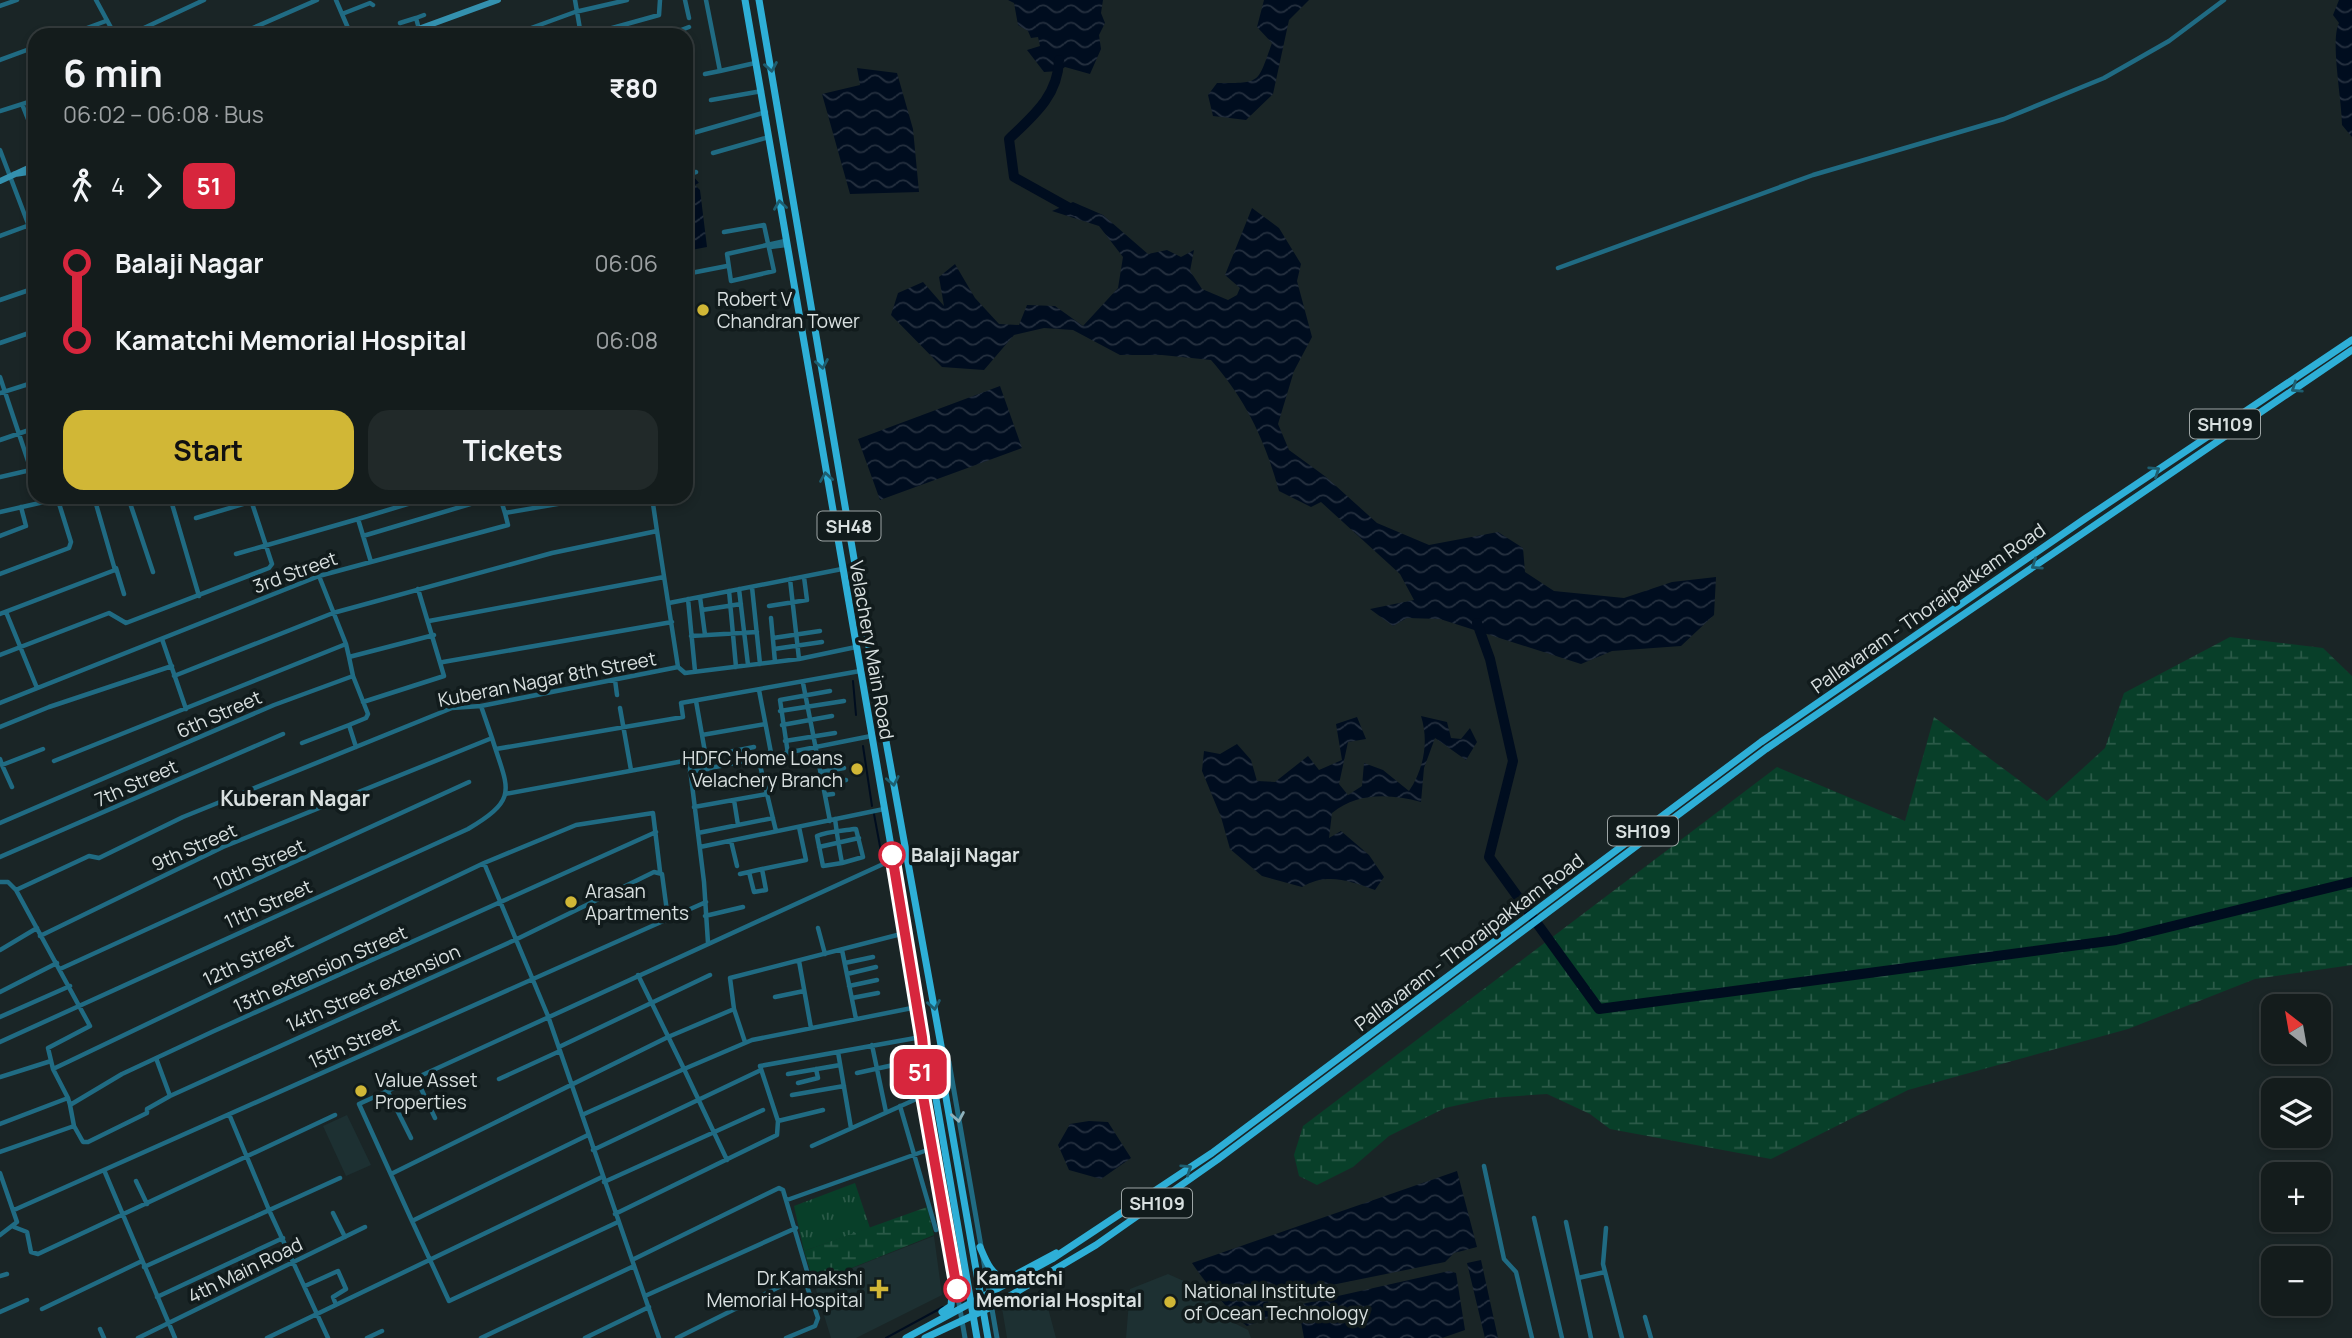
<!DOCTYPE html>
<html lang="en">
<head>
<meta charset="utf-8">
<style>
  :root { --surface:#141c1c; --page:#212929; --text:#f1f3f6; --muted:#9da1a3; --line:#333a3b; --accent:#d1b736 }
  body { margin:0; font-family:Manrope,sans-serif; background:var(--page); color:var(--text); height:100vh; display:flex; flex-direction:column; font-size:26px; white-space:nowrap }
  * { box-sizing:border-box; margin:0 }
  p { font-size:23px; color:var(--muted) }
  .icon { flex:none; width:38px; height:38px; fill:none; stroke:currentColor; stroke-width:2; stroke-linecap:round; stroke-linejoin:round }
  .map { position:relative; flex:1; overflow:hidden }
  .panel { position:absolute; left:28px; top:28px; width:665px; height:476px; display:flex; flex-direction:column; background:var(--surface); border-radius:21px; box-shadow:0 4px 10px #0003,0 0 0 2px var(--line) }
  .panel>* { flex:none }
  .badge { padding:0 14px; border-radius:10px; font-size:24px; line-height:46px }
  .needle { width:46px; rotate:329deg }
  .tools { position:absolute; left:2261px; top:994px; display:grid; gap:14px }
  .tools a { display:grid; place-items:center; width:70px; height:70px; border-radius:14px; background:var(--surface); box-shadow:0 4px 10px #0003,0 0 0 2px var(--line); font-size:35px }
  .map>.badge { position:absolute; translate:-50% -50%; box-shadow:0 0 0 4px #fff }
  .legs { display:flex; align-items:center; gap:10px; height:77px; padding:0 35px; font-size:23px }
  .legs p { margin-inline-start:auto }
  .head { display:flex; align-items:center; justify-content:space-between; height:119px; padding:0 35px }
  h1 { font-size:38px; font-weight:700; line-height:52px }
  .button { display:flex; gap:14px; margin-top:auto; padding:14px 35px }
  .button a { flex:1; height:80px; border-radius:21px; background:var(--accent); color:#111; font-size:28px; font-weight:700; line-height:80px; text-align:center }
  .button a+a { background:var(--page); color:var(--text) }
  ul { padding:0 35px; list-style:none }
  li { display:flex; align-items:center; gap:24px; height:77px; font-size:26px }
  li i { display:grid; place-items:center; width:10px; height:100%; margin:0 9px; background:currentColor }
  li i::after { content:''; width:18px; height:18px; margin:-9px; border:5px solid; border-radius:50%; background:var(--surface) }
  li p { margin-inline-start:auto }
  li:first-child i { background:linear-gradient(#0000 50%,currentColor 0) }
  li:last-child i { background:linear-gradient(currentColor 50%,#0000 0) }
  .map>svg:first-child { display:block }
  .built { fill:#1d3032 }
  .grass { fill:url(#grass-tufts) }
  .wetland { fill:url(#wetland-marsh) }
  .water { fill:url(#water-waves) }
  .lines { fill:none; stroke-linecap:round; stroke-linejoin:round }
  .stream { stroke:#000d1f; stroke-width:2 }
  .river { stroke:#000d1f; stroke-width:10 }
  .minor { stroke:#206b83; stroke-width:4.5 }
  .tertiary { stroke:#206b83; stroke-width:5 }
  .secondary { stroke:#3491af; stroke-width:6 }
  .primary { stroke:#2eafd7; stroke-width:7 }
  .primary-bridge { stroke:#2eafd7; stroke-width:7 }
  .oneway { stroke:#1e5e70 }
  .oneway2 { stroke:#8fb1bb }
  .line-1-casing { stroke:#fff; stroke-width:16 }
  .line-1 { stroke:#d7263d; stroke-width:10 }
  .poi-dot { fill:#d1b736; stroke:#111b1c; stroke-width:2.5 }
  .stop-1-dot { fill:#fff; stroke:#d7263d; stroke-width:3.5 }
  .labels { text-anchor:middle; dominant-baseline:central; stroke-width:7; stroke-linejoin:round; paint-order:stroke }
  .shield { fill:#111b1c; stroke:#9da5a5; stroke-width:2 }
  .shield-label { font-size:18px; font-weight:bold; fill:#d9e0e0 }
  .poi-label { font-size:19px; fill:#d9e0e0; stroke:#111b1c; text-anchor:start }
  .street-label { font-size:19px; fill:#d9e0e0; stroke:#111b1c }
  .stop-label { font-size:19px; font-weight:bold; fill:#d9e0e0; stroke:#111b1c; text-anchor:start }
  .neighbourhood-label { font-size:21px; font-weight:bold; fill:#d9e0e0; stroke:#111b1c }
</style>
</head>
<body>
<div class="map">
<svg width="2352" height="1338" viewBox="0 0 2352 1338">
  <defs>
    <pattern id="grass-tufts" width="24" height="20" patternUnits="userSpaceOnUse" patternTransform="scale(1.75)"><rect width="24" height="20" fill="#083f29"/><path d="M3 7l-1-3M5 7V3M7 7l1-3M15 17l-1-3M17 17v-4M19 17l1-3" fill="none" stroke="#2b5a48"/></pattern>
    <pattern id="wetland-marsh" width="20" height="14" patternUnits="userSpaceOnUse" patternTransform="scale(1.75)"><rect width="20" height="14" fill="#083f29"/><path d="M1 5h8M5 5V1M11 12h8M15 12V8" fill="none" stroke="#2b5a48"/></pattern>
    <pattern id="water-waves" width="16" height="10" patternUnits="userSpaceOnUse" patternTransform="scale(1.75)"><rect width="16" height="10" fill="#000d1f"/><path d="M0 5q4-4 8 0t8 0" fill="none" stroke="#25303f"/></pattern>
  </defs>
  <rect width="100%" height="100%" fill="#1a2526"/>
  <path class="built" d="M347 1115 371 1165 346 1176 323 1126Z
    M934 1236 942 1295 856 1338H831L814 1283Z
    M1168 1274 1215 1295 1208 1310 1248 1330 1251 1338H1126L1130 1289Z
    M1033 1293 1041 1310 1048 1308 1056 1338H1007L1002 1308Z"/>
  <path class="grass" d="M855 1183 870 1228 804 1251 794 1206Z"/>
  <path class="wetland" d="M2230 637 2323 648 2352 676V965L2255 979 2128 1029 1908 1090 1771 1159 1610 1129 1590 1114 1547 1094 1490 1098 1445 1108 1389 1136 1353 1167 1317 1185 1299 1176 1294 1155 1303 1126 1777 767 1905 821 1934 717 2047 801 2105 748 2124 693Z
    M927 1207 934 1235 814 1283 804 1251Z"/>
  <path class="water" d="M1008 0H1103L1101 13 1105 23 1099 35 1101 49 1090 74 1065 67 1059 71 1044 72 1027 50 1040 46 1038 37 1031 38 1028 31 1018 25 1014 3Z
    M1264 0H1309L1289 20 1273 94 1246 120 1213 116 1208 95 1217 83C1262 83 1257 84 1272 43L1257 27Z
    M2339 0H2352V137L2342 125C2342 99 2330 41 2339 23L2333 15Z
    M857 68 897 73 913 129 919 192 850 194 822 94 860 85Z
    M694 177 699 183 695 185 700 190 707 247 686 251V180Z
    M1073 202 1103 215 1148 254 1167 250 1181 257 1194 250 1190 271 1202 289 1228 300 1237 295 1240 288 1225 275 1252 208 1279 228 1301 264 1297 281 1312 337 1294 371 1278 424 1289 450 1326 477 1377 523 1429 545 1498 532 1523 548 1525 572 1554 591 1624 598 1672 582 1716 577 1714 615 1681 646 1612 651 1581 664 1440 619 1407 618 1393 626 1370 609 1414 600 1400 574 1321 502 1311 507 1279 491C1265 440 1246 400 1211 360L1162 355H1120L1073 330 1044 328 1014 335 984 370 942 367 891 315 898 293 923 282 944 306 939 277 955 264 975 298 999 324 1019 325 1027 305 1055 306 1083 326 1118 288 1123 257 1099 226 1052 211Z
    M1000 386 1022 448 880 500 858 439Z
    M1421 716 1447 722 1451 738 1461 739 1470 728 1477 742 1466 760 1435 738 1424 768 1421 802C1390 794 1358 792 1332 813L1329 838 1341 831 1369 855 1384 877 1375 890C1350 881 1327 872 1302 887L1262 876 1230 849 1221 817 1202 771 1204 751 1220 754 1237 744 1251 760 1257 781 1275 782 1308 756 1319 770 1342 760 1336 724 1357 717 1366 739 1348 742 1339 784 1348 795 1362 786 1364 763 1383 770 1409 791C1424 769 1429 741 1421 716Z
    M1089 1121 1108 1122 1131 1158 1101 1179 1069 1170 1058 1145 1070 1124Z
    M1457 1171 1477 1247 1454 1253 1445 1262 1268 1298 1269 1318 1247 1326C1230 1313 1204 1281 1192 1263Z
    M1481 1260 1498 1338H1485L1467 1263Z
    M1449 1271 1456 1273 1465 1330 1442 1338H1304L1298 1305Z"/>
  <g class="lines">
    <path class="stream" d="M853 681 856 715
      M863 746 872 806
      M874 814 882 857
      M948 1264 950 1276
      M886 1338 943 1307"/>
    <path class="river" d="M1059 60C1058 96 1033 116 1009 139L1014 177 1075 211
      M1477 623 1490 659 1513 761 1489 857 1599 1009 2116 940 2352 882"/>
    <path class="minor" d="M96 0 115 35
      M336 0 351 35
      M575 0 581 35
      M685 0 689 18
      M706 0 720 71 755 63
      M0 6 17 0
      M342 14 370 3 373 5
      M400 23 416 18
      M419 29 416 18 424 15
      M68 35 106 21
      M129 35 204 0
      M237 35 317 0
      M512 35 575 12 627 0
      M587 35 659 15 660 0
      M668 35 689 27
      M686 54 689 53
      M0 60 35 47
      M705 74 720 71
      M686 88V92
      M711 100 762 91
      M22 104 35 137
      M0 111 35 100
      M686 135 766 112
      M0 150 35 242
      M713 153 769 137
      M686 175 696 172
      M724 232 764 225 774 271 731 281 727 254 785 241
      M0 236 35 223
      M770 247 786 245
      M1558 268 1813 175 2004 119 2104 78 2169 41 2224 0
      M686 274 727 266
      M0 300 35 288
      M0 343 35 331
      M0 377 31 470
      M0 393 35 382
      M0 440 35 428
      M0 477 35 469
      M128 497 153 572
      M170 497 199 596
      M401 497 404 505
      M500 497 505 513
      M0 512 57 499
      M196 518 267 497
      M358 519 431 497
      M657 531 678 667
      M0 536 26 526 21 507
      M363 536 494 497
      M236 554 358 519 371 562
      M116 568 124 594
      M0 574 69 548 71 542 57 497
      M319 576 346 644
      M790 579 799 659
      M752 587 760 664
      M739 589 748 665
      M729 591 736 667
      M700 597 705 635
      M688 599 695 671
      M669 603 842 569
      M769 606 807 600 804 577
      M702 610 741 604
      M6 612 37 688
      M0 614 115 570 94 497
      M771 618 775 662
      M429 621 664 577
      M691 636 757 632
      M773 638 820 631
      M162 639 186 709
      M774 649 822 642
      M0 655 109 613 126 623 269 568 272 564 250 497
      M443 662 672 622
      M678 667 685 673 799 659 856 647
      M174 676 333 613 552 553 657 531 652 497
      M353 676 368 714 366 718 349 725 356 747
      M615 680 617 695
      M803 683 830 821
      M759 690 772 758
      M696 701 708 769
      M363 702 444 676 418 589
      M0 703 319 576 508 525 505 513 598 497
      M481 706 492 738
      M620 708 631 770
      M780 711 844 701
      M782 725 832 716
      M0 727 49 707 172 666
      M702 735 765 724
      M785 741 835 733
      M302 743 349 725
      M496 749 683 717 681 703 860 671
      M788 754 780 700 830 691
      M0 759 2 765 43 749
      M689 760 754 747
      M54 761 346 644 349 657
      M759 761 776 831
      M819 762 841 759
      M2 765 12 787
      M690 772 871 736
      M821 772 844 768
      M692 785 744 776
      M824 785 846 780
      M505 794 689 760 704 882 708 943
      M825 795 833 794
      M734 800 738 825
      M694 807 767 794
      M835 819C837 834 839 848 842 863L823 866 817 836C828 831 842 831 854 829H856L863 857 842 863
      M0 823 274 705 353 676 349 657 434 635
      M698 833 773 818
      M731 841 737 866
      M700 847 884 809
      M819 847 859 838
      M0 857 283 734
      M484 863 548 1016 659 1338
      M762 869 806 860 799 827
      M740 874 762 869 766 890 754 892 749 872
      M0 882H8L16 890 90 1026 48 1048 53 1069
      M16 890 89 856 99 858 183 817 452 708 481 706 678 667
      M705 916 743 907
      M818 928 825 954
      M0 950 37 928
      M842 950 856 1019
      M799 961 811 1028
      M845 963 873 957
      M60 969 469 782
      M847 974 876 967
      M638 975 684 1069 752 1040 917 1007
      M849 986 877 980
      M0 992 57 963
      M775 997 804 991
      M852 998 878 993
      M734 1009 745 1042
      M0 1017 70 986
      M0 1042 468 829C520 798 508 790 492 738L223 847 40 936
      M872 1045 886 1112
      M559 1047 710 975
      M838 1052 851 1128
      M156 1058 170 1096 517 939 654 872 662 874 668 919
      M857 1073 898 1064
      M788 1074 840 1065
      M415 1076 435 1118
      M0 1077 51 1061
      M499 1079 560 1051
      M798 1083 818 1078 816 1069
      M387 1090 411 1138
      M792 1095 844 1086
      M68 1098 53 1069 484 863 576 825 653 813 660 871
      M900 1106 936 1230
      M229 1114 269 1210 328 1338
      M582 1115 684 1069 727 1160
      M778 1121 823 1110
      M0 1124 68 1098 70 1105 122 1074 214 1031 656 832
      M74 1126 83 1142H88L147 1113V1109L170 1096
      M588 1135 412 1221 449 1301 618 1222
      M812 1146 923 1096
      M593 1150 761 1070
      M0 1152 74 1126 70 1105
      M1484 1166 1504 1259 1516 1272 1532 1338
      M104 1170 175 1338
      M0 1173 17 1222 0 1235
      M391 1174 668 1037 734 1009 730 978 905 933
      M136 1181 147 1204
      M604 1182 763 1110
      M787 1200 933 1148
      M14 1210 706 902
      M333 1213 345 1237
      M615 1214 777 1135 778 1121 760 1066 921 1037
      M1534 1218 1562 1338
      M412 1221 359 1104 892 860
      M1566 1222 1591 1338
      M14 1227 27 1232 31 1252 38 1254 335 1115
      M1606 1228 1603 1264 1622 1338
      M632 1260 779 1188 783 1190 809 1278 807 1282
      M144 1267 340 1178
      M0 1276 7 1274
      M1578 1278 1605 1272
      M305 1286 338 1271 346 1289 333 1297 336 1305
      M645 1296 796 1228
      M157 1297 283 1238
      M42 1309 142 1261
      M0 1312 27 1300
      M1645 1317 1651 1338
      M100 1329 104 1338
      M138 1338 365 1227
      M267 1338 602 1177
      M367 1338 382 1331
      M481 1338 634 1266
      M585 1338 649 1307
      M677 1338 803 1275 818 1318 815 1326 786 1338"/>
    <path class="tertiary" d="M942 1051 949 1062 997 1338
      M924 1057 919 1066 923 1096 965 1338"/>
    <path class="secondary" d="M402 35 498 0
      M15 174 35 171
      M0 181 35 165"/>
    <path class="primary" d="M745 0 906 933 924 1057 929 1066 935 1093
      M759 0 869 647 942 1051 940 1065 945 1092
      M980 1247C986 1261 991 1275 1006 1280L1056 1253
      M942 1312 951 1306 954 1270
      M906 1338 1052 1259 1212 1153 1761 742 2086 518 2352 340
      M925 1338 991 1307 1096 1245 1217 1160 1766 749 2352 350"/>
    <path class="primary-bridge" d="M945 1092 988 1338
      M935 1093 977 1338"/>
  </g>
  <defs><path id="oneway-chevron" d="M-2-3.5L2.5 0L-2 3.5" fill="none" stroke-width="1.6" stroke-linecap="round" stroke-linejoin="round" transform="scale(1.75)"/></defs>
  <g class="oneway">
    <use href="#oneway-chevron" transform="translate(771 67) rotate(80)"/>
    <use href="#oneway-chevron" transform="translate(780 205) rotate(-98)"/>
    <use href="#oneway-chevron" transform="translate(822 364) rotate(80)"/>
    <use href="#oneway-chevron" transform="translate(2296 388) rotate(146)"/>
    <use href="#oneway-chevron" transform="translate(2155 471) rotate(-34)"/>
    <use href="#oneway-chevron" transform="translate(826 477) rotate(-99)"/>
    <use href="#oneway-chevron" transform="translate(2036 565) rotate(146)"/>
    <use href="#oneway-chevron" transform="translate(893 781) rotate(79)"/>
    <use href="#oneway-chevron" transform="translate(934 1005) rotate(80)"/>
    <use href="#oneway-chevron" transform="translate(1187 1169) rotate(-34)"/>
  </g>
  <use class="oneway2" href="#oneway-chevron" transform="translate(958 1117) rotate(80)"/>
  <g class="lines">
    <defs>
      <path id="line-1" d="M892 855 922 1037 924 1057 919 1066 923 1096 957 1289"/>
    </defs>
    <use href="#line-1" class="line-1-casing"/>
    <use href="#line-1" class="line-1"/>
  </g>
  <g class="poi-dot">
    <circle cx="703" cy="310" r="7"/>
    <circle cx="857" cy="769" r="7"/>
    <circle cx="571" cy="902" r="7"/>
    <circle cx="361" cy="1091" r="7"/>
    <path d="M875.5 1278.5h7v7h7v7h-7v7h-7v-7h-7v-7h7z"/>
    <circle cx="1170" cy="1302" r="7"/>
  </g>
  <g class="stop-1-dot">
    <circle cx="892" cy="855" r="12"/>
    <circle cx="957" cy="1289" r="12"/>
  </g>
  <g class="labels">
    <g class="shield">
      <rect x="2190" y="409.5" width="70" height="29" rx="5"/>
      <rect x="817.5" y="511.5" width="63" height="29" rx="5"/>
      <rect x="1608" y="816.5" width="70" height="29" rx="5"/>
      <rect x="1122" y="1188.5" width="70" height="29" rx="5"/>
    </g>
    <g class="shield-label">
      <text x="2225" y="424">SH109</text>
      <text x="849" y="526">SH48</text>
      <text x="1643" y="831">SH109</text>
      <text x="1157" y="1203">SH109</text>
    </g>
    <g class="poi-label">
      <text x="717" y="299">Robert V<tspan x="717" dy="22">Chandran Tower</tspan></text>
      <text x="843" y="758" text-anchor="end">HDFC Home Loans<tspan x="843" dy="22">Velachery Branch</tspan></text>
      <text x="585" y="891">Arasan<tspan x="585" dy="22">Apartments</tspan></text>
      <text x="375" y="1080">Value Asset<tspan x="375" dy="22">Properties</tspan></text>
      <text x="863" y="1278" text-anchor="end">Dr.Kamakshi<tspan x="863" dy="22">Memorial Hospital</tspan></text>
      <text x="1184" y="1291">National Institute<tspan x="1184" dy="22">of Ocean Technology</tspan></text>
    </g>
    <g class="street-label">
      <text transform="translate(295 572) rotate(-20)">3rd Street</text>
      <text transform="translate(1928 608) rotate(-35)">Pallavaram - Thoraipakkam Road</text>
      <text transform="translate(872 650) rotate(80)">Velachery Main Road</text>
      <text transform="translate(547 679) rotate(-11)">Kuberan Nagar 8th Street</text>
      <text transform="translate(219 714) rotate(-24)">6th Street</text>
      <text transform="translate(136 783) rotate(-24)">7th Street</text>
      <text transform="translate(194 847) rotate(-24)">9th Street</text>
      <text transform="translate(259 864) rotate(-24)">10th Street</text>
      <text transform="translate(268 904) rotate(-24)">11th Street</text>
      <text transform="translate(1469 942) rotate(-37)">Pallavaram - Thoraipakkam Road</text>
      <text transform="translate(248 960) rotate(-25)">12th Street</text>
      <text transform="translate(320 969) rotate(-24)">13th extension Street</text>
      <text transform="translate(373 988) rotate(-24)">14th Street extension</text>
      <text transform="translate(354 1043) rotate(-24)">15th Street</text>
      <text transform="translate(245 1270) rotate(-26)">4th Main Road</text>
    </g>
    <g class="stop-label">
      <text x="911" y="855">Balaji Nagar</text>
      <text x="976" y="1278">Kamatchi<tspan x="976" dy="22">Memorial Hospital</tspan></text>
    </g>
    <g class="neighbourhood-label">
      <text x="295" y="798">Kuberan Nagar</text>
    </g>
  </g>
</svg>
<div class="tools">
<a><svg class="needle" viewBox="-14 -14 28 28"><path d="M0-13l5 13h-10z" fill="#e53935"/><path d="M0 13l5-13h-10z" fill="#9da1a3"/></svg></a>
<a><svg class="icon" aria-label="layers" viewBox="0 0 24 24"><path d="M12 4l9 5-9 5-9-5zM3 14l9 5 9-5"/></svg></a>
<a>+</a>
<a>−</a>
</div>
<b class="badge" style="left:920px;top:1072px;background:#d7263d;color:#fff">51</b>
<section class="panel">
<div class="head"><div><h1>6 min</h1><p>06:02 – 06:08 · Bus</p></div><b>₹80</b></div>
<div class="legs"><svg class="icon" aria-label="walk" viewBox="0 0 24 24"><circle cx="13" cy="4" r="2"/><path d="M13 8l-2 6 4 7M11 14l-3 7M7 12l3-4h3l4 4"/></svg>4<svg class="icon" aria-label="forward" viewBox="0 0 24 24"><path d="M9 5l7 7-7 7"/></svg><b class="badge" style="background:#d7263d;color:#fff">51</b></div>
<ul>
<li><i style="color:#d7263d"></i><b>Balaji Nagar</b><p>06:06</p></li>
<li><i style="color:#d7263d"></i><b>Kamatchi Memorial Hospital</b><p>06:08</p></li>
</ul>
<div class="button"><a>Start</a><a>Tickets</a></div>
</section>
</div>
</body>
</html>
